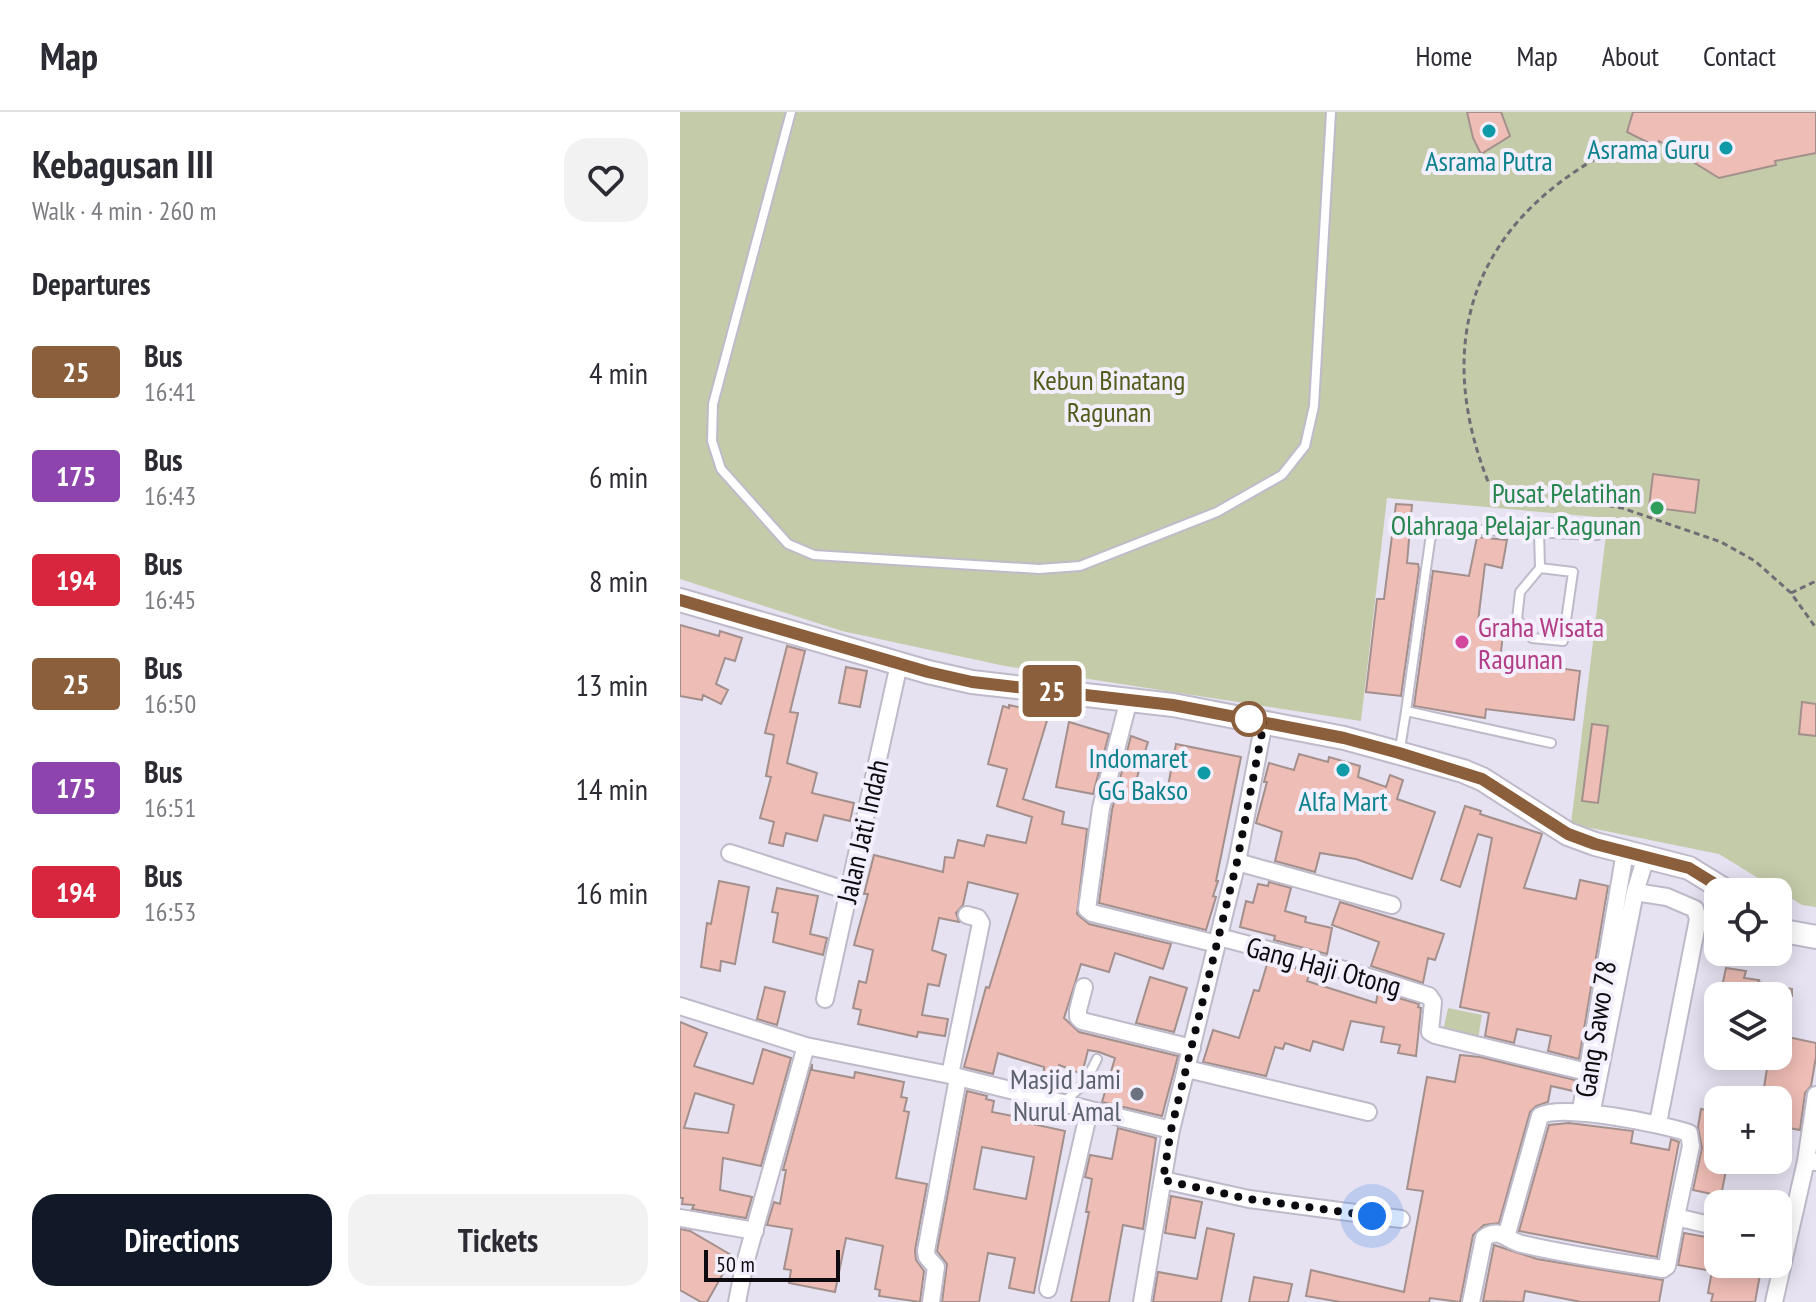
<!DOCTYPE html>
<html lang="en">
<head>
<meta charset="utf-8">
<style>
  :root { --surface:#fff; --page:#f2f2f3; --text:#2b2b33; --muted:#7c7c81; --line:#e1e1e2; --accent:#111827 }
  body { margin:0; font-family:"PT Sans Narrow",sans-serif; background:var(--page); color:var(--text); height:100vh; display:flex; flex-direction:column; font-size:30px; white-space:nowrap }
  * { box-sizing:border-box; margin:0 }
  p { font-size:26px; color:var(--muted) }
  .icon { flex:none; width:44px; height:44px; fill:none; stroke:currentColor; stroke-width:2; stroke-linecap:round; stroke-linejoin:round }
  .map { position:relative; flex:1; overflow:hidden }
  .details { display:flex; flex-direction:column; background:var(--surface); width:680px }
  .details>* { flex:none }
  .badge { padding:0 16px; border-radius:6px; font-size:28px; line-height:52px }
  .controls { position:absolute; left:1024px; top:766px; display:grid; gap:16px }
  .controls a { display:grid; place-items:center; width:88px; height:88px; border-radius:16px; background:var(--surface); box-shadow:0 4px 20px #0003; font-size:40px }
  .scale { position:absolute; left:24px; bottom:20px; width:136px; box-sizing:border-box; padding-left:8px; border:4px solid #0d0b10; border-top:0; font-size:22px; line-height:28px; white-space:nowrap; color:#0d0b10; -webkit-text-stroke:6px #f4effd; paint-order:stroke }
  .you { position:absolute; width:40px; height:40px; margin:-20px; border:6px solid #fff; border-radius:50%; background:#1a73e8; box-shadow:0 0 0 12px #1a73e833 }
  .map>.badge { position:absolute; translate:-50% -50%; box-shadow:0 0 0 4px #fff }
  h2 { padding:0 32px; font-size:30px; line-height:72px }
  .round { display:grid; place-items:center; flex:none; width:84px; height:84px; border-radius:24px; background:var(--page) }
  .overview { display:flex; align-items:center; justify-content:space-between; height:136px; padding:0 32px }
  h1 { font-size:38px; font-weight:700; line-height:60px }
  .primary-button { display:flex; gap:16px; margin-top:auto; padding:16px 32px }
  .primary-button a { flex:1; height:92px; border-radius:24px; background:var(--accent); color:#fff; font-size:32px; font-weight:700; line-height:92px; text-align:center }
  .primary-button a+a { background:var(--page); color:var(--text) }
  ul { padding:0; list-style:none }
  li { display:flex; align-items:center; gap:24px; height:104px; padding:0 32px }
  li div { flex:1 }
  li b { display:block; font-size:30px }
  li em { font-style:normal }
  li .badge { min-width:88px; font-weight:700; text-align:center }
  header { display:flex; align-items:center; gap:48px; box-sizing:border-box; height:112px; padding:0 40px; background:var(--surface); border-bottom:2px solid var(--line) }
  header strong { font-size:38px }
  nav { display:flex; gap:44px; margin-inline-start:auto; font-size:28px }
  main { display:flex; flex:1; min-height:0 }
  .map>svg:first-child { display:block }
  .green { fill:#c4cba9 }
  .building { fill:#eebdb5; stroke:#a3908d; stroke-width:2; fill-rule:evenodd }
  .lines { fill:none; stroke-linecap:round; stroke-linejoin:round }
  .service-casing { stroke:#bfbaca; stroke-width:12 }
  .minor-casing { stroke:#bfbaca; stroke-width:20 }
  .secondary-casing { stroke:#bfbaca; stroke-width:26 }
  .path { stroke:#706d77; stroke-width:3; stroke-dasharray:6 4; stroke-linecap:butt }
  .service { stroke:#fff; stroke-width:8 }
  .minor { stroke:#fff; stroke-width:16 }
  .secondary { stroke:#fff; stroke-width:22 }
  .line-casing { stroke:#fff; stroke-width:18 }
  .line { stroke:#8b5e3c; stroke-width:12 }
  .walk { stroke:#0d0b10; stroke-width:8; stroke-dasharray:0 14.4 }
  .culture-dot { fill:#0f9aa8; stroke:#f4effd; stroke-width:3 }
  .leisure-dot { fill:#2e9e5b; stroke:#f4effd; stroke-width:3 }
  .hotel-dot { fill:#d1479c; stroke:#f4effd; stroke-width:3 }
  .stop-dot { fill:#fff; stroke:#8b5e3c; stroke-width:4 }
  .worship-dot { fill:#6b7280; stroke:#f4effd; stroke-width:3 }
  .labels { text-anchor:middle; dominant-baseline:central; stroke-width:8; stroke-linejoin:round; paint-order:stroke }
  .culture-label { font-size:28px; fill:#0d838f; stroke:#f4effd; text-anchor:end }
  .park-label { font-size:28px; fill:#545c1b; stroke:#f4effd }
  .leisure-label { font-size:28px; fill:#27864d; stroke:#f4effd; text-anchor:end }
  .hotel-label { font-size:28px; fill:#b23c85; stroke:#f4effd; text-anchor:start }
  .street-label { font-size:28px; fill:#0d0b10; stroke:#f4effd }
  .worship-label { font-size:28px; fill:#5b616d; stroke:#f4effd; text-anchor:end }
</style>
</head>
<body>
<header>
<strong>Map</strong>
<nav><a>Home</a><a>Map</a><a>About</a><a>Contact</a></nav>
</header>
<main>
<section class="details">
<div class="overview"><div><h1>Kebagusan III</h1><p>Walk · 4 min · 260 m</p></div><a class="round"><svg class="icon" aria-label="heart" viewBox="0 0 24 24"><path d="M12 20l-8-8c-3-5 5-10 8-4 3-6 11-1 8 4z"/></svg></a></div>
<h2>Departures</h2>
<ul>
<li><span class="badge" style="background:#8b5e3c;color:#fff">25</span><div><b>Bus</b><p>16:41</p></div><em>4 min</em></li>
<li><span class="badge" style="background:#8e44ad;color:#fff">175</span><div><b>Bus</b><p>16:43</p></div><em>6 min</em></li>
<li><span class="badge" style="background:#d7263d;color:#fff">194</span><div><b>Bus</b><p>16:45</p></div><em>8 min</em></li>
<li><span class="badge" style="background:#8b5e3c;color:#fff">25</span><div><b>Bus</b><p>16:50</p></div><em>13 min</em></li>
<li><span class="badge" style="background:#8e44ad;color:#fff">175</span><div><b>Bus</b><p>16:51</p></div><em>14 min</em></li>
<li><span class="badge" style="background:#d7263d;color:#fff">194</span><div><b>Bus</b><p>16:53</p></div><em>16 min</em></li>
</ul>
<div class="primary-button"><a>Directions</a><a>Tickets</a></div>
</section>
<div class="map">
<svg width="1136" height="1190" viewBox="0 0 1136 1190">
  <rect width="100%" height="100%" fill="#e7e2f2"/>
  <path class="green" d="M0 0H1136V795L1122 793 1039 742 891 712 928 406 707 386 681 609 325 554 162 519 0 467Z
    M768 896 802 903 798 926 763 919Z"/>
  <path class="building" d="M787 0H821L830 24 801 42 793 26Z
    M953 0H1136V41L1095 49 1096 53 1039 66 979 29 977 35 947 20Z
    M973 362 1019 368 1015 401 969 395Z
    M716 392 732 393 727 451 738 452 739 457 721 584 686 580 697 487H704Z
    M797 425 827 428 822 456 805 452 797 518 823 522 820 548 900 559 894 608 806 597 805 606 734 594 753 459 789 464Z
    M0 513 39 524 40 519 62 526 55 549 45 546 36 572 48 578 41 592 23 583 22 588 0 584Z
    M107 534 125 539 110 600 118 601 107 651 137 661 132 681 174 691 170 709 144 703 137 729 106 721 103 734 89 731 94 710 80 706 91 665 86 664 94 623 85 621Z
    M166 555 187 559 180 595 159 591Z
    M1122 590 1136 592V624L1119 622Z
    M329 593 369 602 343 687 384 700 382 712 407 717 397 802 409 812 491 832 483 857 435 841 429 860 401 852 384 906 399 920 498 944 482 1004 422 990 435 946 419 940 408 938 402 962 379 953 375 978 363 975 364 955 318 941 313 962 284 955 306 875 309 876 338 782 288 770 283 793 276 801 279 810 259 806 252 838 266 843 259 874 248 872 242 903 268 907 265 924 238 920 237 925 178 912 181 898 173 896 179 869 186 871 193 838 174 833 188 782H184L194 743 263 760 265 745 274 746 278 728 304 734 307 723 346 731 352 705 317 694 327 657 308 652 323 594 329 596Z
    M389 610 429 622 413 682 376 675Z
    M912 612 928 614 918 691 902 689Z
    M451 624 468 630 454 675 486 685 496 632 561 645 536 769H538L533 784 536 785 526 818 419 791 432 698Z
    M619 642 648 650 649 645 680 654 678 665 706 675 710 663 723 668 717 687 755 700 732 767 676 747 640 741 635 760 595 749 602 720 576 711 587 670H584L589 651 614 658Z
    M785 694 801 699 800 702 862 722 844 776 896 787 900 768 928 774 899 947 868 939 871 924 837 917 834 931 805 924 809 901 780 895 812 726 798 722 780 775 761 768Z
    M39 769 69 775 55 852 41 849 40 859 21 855 27 811 31 812Z
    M589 770 611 776 605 799 626 805 625 810 652 816 647 842 594 828 595 824 560 815 566 789 573 791 578 772 588 774Z
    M97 776 138 784 130 822 147 826 143 843 93 830 98 801 92 800Z
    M660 790 764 822 755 848 748 846 743 871 691 854 699 830 652 813Z
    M588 849 630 860 627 869 696 891 698 880 739 892 738 895 741 896 736 944 718 941 720 933 701 930 704 915 671 909 663 938 633 929 630 939 605 931 603 937 595 935 586 964 523 950 533 918 559 926 574 878 579 879Z
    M1046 856 1066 859 1064 866 1079 868 1078 870 1112 877V884H1040Z
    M470 865 507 876 494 920 456 911Z
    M85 875 105 880 97 913 77 907Z
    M0 910 27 921 14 954 73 972 83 937 111 946 81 1054 43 1046 40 1078 72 1085 66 1106 12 1097 14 1093 2 1092 3 1086H0ZM15 981 54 993 48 1021 4 1016Z
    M1098 923 1136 931V945L1131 974 1125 981 1120 1018 1098 1014V988H1082L1089 944H1098Z
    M780 943 800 945 895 968 893 979 871 974 868 990 856 994 850 1000 819 1111 804 1113 793 1123 780 1190 750 1186 749 1190H660L626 1184 631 1158 724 1180 743 1079 727 1077 747 965 775 970Z
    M132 952V958L174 966 175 960 224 970 221 985 227 986 224 999 229 1000 216 1066 247 1072 235 1138 236 1148 244 1159 240 1190 199 1184 200 1178 195 1177 203 1134 166 1126 155 1180 109 1171 111 1158 104 1157 112 1117 87 1113 94 1090 100 1092 106 1058H103Z
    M287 979 307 984 306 987 314 989 312 1000 348 1007V1011L385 1019 354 1181 329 1176 335 1146 308 1141 299 1190H262L267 1152 257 1139ZM302 1035 354 1045 346 1087 294 1077Z
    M1021 997 1038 1000V1048H1048L1041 1084 1013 1078 1022 1036 1018 1015Z
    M889 1011 953 1019 951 1031 989 1038 991 1027 999 1030 977 1145 839 1119 869 1013Z
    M438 1016 476 1026 463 1117 443 1113 429 1190H391L409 1100H406L412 1067 405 1065 410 1043 432 1047Z
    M491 1084 522 1090 515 1126 485 1121Z
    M527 1116 554 1122 541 1190H473L478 1160 517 1167Z
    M0 1117 10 1119 53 1144 27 1190H21L0 1178Z
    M1004 1121 1038 1127V1152H1082L1075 1190H1031L1033 1182 1028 1181 1032 1159 998 1153Z
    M814 1133 857 1147 983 1168 979 1190H901L845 1179 843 1190 803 1189Z
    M574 1165 612 1172 608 1190H569Z"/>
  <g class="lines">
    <defs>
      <path id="service" d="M111 0 33 292 32 329 41 357 108 432 134 443 359 457 400 454 537 400 602 363 625 334 634 294 651 0
        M859 419 860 456 840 480 837 507 852 526 883 529 893 460 860 456
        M871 631 726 599 750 429 754 417 758 416 917 423
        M720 637 726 599
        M384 990 405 971 417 947"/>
      <path id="minor" d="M449 587 421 696 407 797 412 801 537 832
        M50 741 168 779
        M557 750 712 793
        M955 780 987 785 1015 797 1018 807 979 1006
        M539 825 672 860 749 884 753 890 750 920 755 923 907 960
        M404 875 398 898V905L402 909 512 936
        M145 887 219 552
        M0 894 126 934 270 963 491 1018
        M507 957 688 1000
        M270 963 301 811 298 806 287 803
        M913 993 955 780 966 745
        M901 998 945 740
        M1126 1049 1136 983
        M483 1068 569 1087 721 1107
        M0 1106 75 1119
        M826 1125 860 1004C882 991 982 1012 1009 1021L1011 1034 996 1105 1038 1115
        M368 1177 409 999
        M57 1190 64 1155 126 934
        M251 1190 256 1155 247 1145 246 1139 278 966
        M462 1190 491 1018 557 750 584 610
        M791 1190 804 1126C819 1114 827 1129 842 1132 889 1143 936 1150 983 1157L987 1154 996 1105
        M1094 1190 1126 1049 1136 1050"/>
      <path id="secondary" d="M0 488 248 560 292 570 493 593 664 626 719 641 783 659 802 667 888 722 915 732 1009 756 1048 780
        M1098 816 1109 820 1136 825"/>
    </defs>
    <use href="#service" class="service-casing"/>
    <use href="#minor" class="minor-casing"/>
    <use href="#secondary" class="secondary-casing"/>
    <path class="path" d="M924 42C791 115 753 233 809 372L942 396 1041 430 1075 449 1111 481 1136 516
      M1111 481 1136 469"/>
    <use href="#service" class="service"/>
    <use href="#minor" class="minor"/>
    <use href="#secondary" class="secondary"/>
  </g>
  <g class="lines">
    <defs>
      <path id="line" d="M0 488 248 560 292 570 493 593 664 626 719 641 802 667 888 722 915 732 1009 756 1048 780"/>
    </defs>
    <use href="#line" class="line-casing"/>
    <use href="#line" class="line"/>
    <path class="walk" d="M569 607 584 610 557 750 491 1018 483 1068 569 1087 692 1104"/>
  </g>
  <g class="culture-dot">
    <circle cx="809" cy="19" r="8"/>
    <circle cx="1046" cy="36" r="8"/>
    <circle cx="663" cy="658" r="8"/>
    <circle cx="524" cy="661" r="8"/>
  </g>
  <circle class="leisure-dot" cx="977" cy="396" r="8"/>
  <circle class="hotel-dot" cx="782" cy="530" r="8"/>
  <circle class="stop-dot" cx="569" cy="607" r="16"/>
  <circle class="worship-dot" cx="457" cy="982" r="8"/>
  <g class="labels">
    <g class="culture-label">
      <text x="1030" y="36">Asrama Guru</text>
      <text x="809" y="48" text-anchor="middle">Asrama Putra</text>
      <text x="508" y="645">Indomaret<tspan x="508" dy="32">GG Bakso</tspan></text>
      <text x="663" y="688" text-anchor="middle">Alfa Mart</text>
    </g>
    <g class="park-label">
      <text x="429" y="267">Kebun Binatang<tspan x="429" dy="32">Ragunan</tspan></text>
    </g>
    <g class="leisure-label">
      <text x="961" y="380">Pusat Pelatihan<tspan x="961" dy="32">Olahraga Pelajar Ragunan</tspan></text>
    </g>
    <g class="hotel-label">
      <text x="798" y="514">Graha Wisata<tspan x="798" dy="32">Ragunan</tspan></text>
    </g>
    <g class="street-label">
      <text transform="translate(182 719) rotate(-77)">Jalan Jati Indah</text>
      <text transform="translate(644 854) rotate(15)">Gang Haji Otong</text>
      <text transform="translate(915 917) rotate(-81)">Gang Sawo 78</text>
    </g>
    <g class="worship-label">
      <text x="441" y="966">Masjid Jami<tspan x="441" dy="32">Nurul Amal</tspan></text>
    </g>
  </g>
</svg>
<div class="controls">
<a><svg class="icon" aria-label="locate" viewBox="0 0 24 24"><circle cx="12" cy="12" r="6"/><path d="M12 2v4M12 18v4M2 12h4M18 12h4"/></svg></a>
<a><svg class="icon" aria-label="layers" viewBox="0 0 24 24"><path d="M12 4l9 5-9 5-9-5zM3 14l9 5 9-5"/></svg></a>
<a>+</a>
<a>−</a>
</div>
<div class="scale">50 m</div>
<div class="you" style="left:692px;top:1104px"></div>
<b class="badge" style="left:372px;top:579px;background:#8b5e3c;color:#fff">25</b>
</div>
</main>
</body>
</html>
